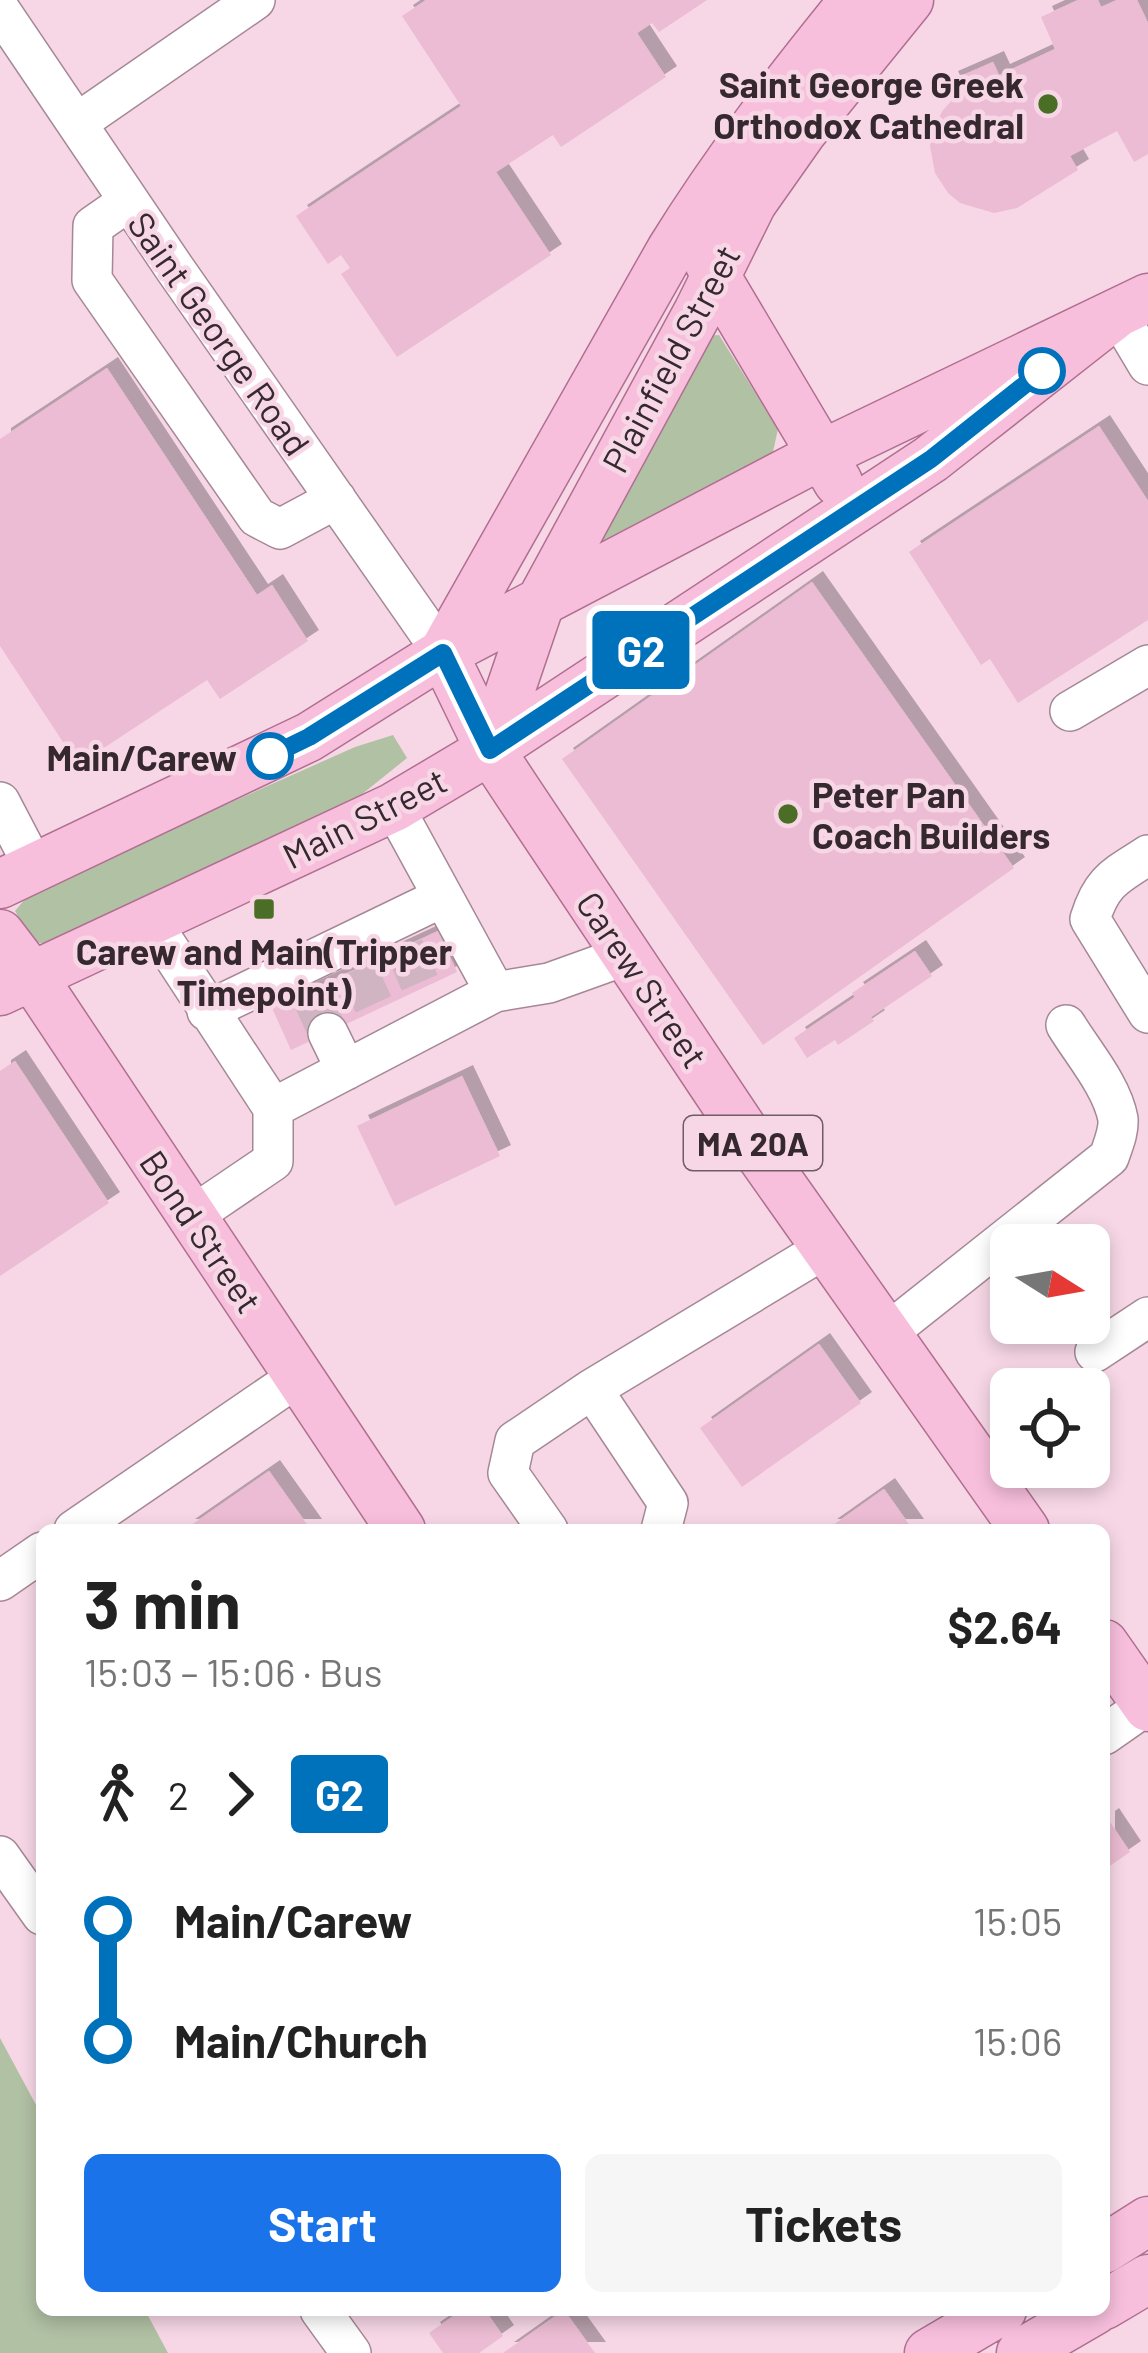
<!DOCTYPE html>
<html lang="en">
<head>
<meta charset="utf-8">
<style>
  :root { --surface:#fff; --page:#f6f6f6; --text:#222; --muted:#767676; --accent:#1a73e8 }
  body { margin:0; font-family:Barlow,sans-serif; background:var(--page); color:var(--text); height:100vh; display:flex; flex-direction:column; font-size:45px; white-space:nowrap }
  * { box-sizing:border-box; margin:0 }
  p { font-size:39px; color:var(--muted) }
  .icon { flex:none; width:66px; height:66px; fill:none; stroke:currentColor; stroke-width:2; stroke-linecap:round; stroke-linejoin:round }
  .map { position:relative; flex:1; overflow:hidden }
  .details { position:absolute; left:36px; top:1524px; width:1074px; height:792px; display:flex; flex-direction:column; background:var(--surface); border-radius:18px; box-shadow:0 6px 18px #0003 }
  .details>* { flex:none }
  .badge { padding:0 24px; border-radius:9px; font-size:42px; line-height:78px }
  .needle { width:78px; rotate:101deg }
  .controls { position:absolute; left:990px; top:1224px; display:grid; gap:24px }
  .controls a { display:grid; place-items:center; width:120px; height:120px; border-radius:18px; background:var(--surface); box-shadow:0 6px 18px #0003; font-size:60px }
  .map>.badge { position:absolute; translate:-50% -50%; box-shadow:0 0 0 6px #fff }
  .legs { display:flex; align-items:center; gap:18px; height:132px; padding:0 48px; font-size:39px }
  .legs p { margin-inline-start:auto }
  .head { display:flex; align-items:center; justify-content:space-between; height:204px; padding:0 48px }
  h1 { font-size:66px; font-weight:700; line-height:90px }
  .action { display:flex; gap:24px; margin-top:auto; padding:24px 48px }
  .action a { flex:1; height:138px; border-radius:18px; background:var(--accent); color:#fff; font-size:48px; font-weight:700; line-height:138px; text-align:center }
  .action a+a { background:var(--page); color:var(--text) }
  ul { padding:0 48px; list-style:none }
  li { display:flex; align-items:center; gap:42px; height:120px; font-size:45px }
  li i { display:grid; place-items:center; width:18px; height:100%; margin:0 15px; background:currentColor }
  li i::after { content:''; width:30px; height:30px; margin:-15px; border:9px solid; border-radius:50%; background:var(--surface) }
  li p { margin-inline-start:auto }
  li:first-child i { background:linear-gradient(#0000 50%,currentColor 0) }
  li:last-child i { background:linear-gradient(currentColor 50%,#0000 0) }
  .map>svg:first-child { display:block }
  .green { fill:#b1c1a4 }
  .building { fill:#ebbcd3; filter:url(#shadow) }
  .lines { fill:none; stroke-linecap:round; stroke-linejoin:round }
  .minor-tunnel { stroke:#d0b4c1; stroke-width:39; stroke-dasharray:39 20; stroke-linecap:butt }
  .minor-casing { stroke:#a58896; stroke-width:42 }
  .major-casing { stroke:#b06f91; stroke-width:51 }
  .minor { stroke:#fff; stroke-width:39 }
  .major { stroke:#f8bfdd; stroke-width:48 }
  .line-1-casing { stroke:#fff; stroke-width:27 }
  .line-1 { stroke:#0072bc; stroke-width:18 }
  .poi-dot { fill:#4b6e26; stroke:#f7d7e6; stroke-width:4.5 }
  .stop-1-dot { fill:#fff; stroke:#0072bc; stroke-width:6 }
  .labels { text-anchor:middle; dominant-baseline:central; stroke-width:9; stroke-linejoin:round; paint-order:stroke }
  .shield { fill:#f7d7e6; stroke:#6f5d66; stroke-width:3 }
  .shield-label { font-size:33px; font-weight:bold; fill:#35292f }
  .poi-label { font-size:36px; font-weight:bold; fill:#35292f; stroke:#f7d7e6; text-anchor:end }
  .street-label { font-size:36px; fill:#35292f; stroke:#f7d7e6 }
  .stop-label { font-size:36px; font-weight:bold; fill:#35292f; stroke:#f7d7e6; text-anchor:end }
</style>
</head>
<body>
<div class="map">
<svg width="1148" height="2353" viewBox="0 0 1148 2353">
  <defs>
    <filter id="shadow"><feDropShadow dx="11" dy="-11" stdDeviation="0" flood-color="#0004"/></filter>
  </defs>
  <rect width="100%" height="100%" fill="#f7d7e6"/>
  <path class="green" d="M719 335 778 429 771 461 600 554 592 541 705 336Z
    M393 735 407 758 361 795 48 945 33 941 15 911 32 891 355 747Z
    M0 2038 42 2116V2310H145L168 2353H0Z"/>
  <path class="building" d="M426 0H707L659 32 652 23 637 33 666 77 561 147 553 135 496 172 551 255 397 357 341 274 350 268 341 255 328 264 296 216 461 106 402 16Z
    M1078 0H1098L1101 7 1117 0H1137L1148 23V154L1134 162 1117 131 1070 156 1078 170 1017 208 994 213 960 203 948 193 935 173 930 146 934 127 943 110 954 98 947 82 993 62 999 75 1055 49 1041 17Z
    M107 368 257 595 272 585 308 641 220 699 207 680 78 765 0 646V439Z
    M1099 426 1148 501V620L1018 703 990 659 981 665 909 552Z
    M812 582 1014 868 763 1045 562 759Z
    M438 931 457 972 291 1050 272 1008Z
    M915 951 932 976 871 1017 874 1021 838 1045 835 1040 807 1058 794 1038 855 997 852 993Z
    M15 1061 109 1203 0 1276V1071Z
    M462 1076 500 1156 395 1206 357 1126Z
    M819 1344 861 1403 742 1487 700 1428Z
    M269 1471 311 1530H184Z
    M884 1489 913 1530H826Z
    M1108 1819 1130 1852 1104 1870V1822Z
    M462 2310H485L503 2336 479 2353H443L429 2333Z
    M564 2310 595 2353H503Z"/>
  <g class="lines">
    <path class="minor-tunnel" d="M404 947 422 988
      M357 969 376 1010
      M309 991 328 1033"/>
    <defs>
      <path id="minor" d="M0 10 175 269 443 653
        M77 123 255 0
        M129 201 93 226 92 280 257 517 280 529 336 499
        M1117 313 1148 365
        M1070 711 1148 665
        M0 802 34 867
        M394 807 495 992
        M1148 855C1116 876 1102 880 1090 919L1148 1013
        M150 920 273 1108 495 992 549 983 627 955
        M207 1011 443 897
        M328 1033 346 1070
        M192 1216 273 1161V1108
        M886 1334 1109 1157C1113 1145 1119 1132 1118 1119 1112 1086 1083 1053 1066 1025
        M1095 1352 1148 1317
        M74 1530 299 1376
        M548 1530 508 1473 515 1441 592 1389
        M661 1530 668 1503 592 1389 826 1248
        M0 1581 42 1552
        M1104 1735 1147 1705
        M0 1856 42 1915
        M320 2310 351 2353"/>
      <path id="major" d="M704 252 715 275 838 482
        M443 653 490 750 517 791 752 1143 1025 1530
        M443 653 671 250C726 161 789 80 854 0
        M490 750 540 603 698 312 752 203 802 132 909 0
        M0 884 309 737 443 653 821 455 1148 298
        M0 934 32 976 401 1530
        M0 991 394 807 490 750 931 459 1117 313
        M1104 1644 1148 1707
        M1104 2249 1148 2221
        M1104 2305 1148 2279
        M929 2353 1002 2310
        M1021 2353 1095 2310"/>
    </defs>
    <use href="#minor" class="minor-casing"/>
    <use href="#major" class="major-casing"/>
    <use href="#minor" class="minor"/>
    <use href="#major" class="major"/>
  </g>
  <g class="lines">
    <defs>
      <path id="line-1" d="M270 756 309 737 443 653 490 750 931 459 1042 371"/>
    </defs>
    <use href="#line-1" class="line-1-casing"/>
    <use href="#line-1" class="line-1"/>
  </g>
  <g class="poi-dot">
    <circle cx="1048" cy="104" r="12"/>
    <circle cx="788" cy="814" r="12"/>
    <rect x="252" y="897" width="24" height="24" rx="6"/>
  </g>
  <g class="stop-1-dot">
    <circle cx="1042" cy="371" r="21"/>
    <circle cx="270" cy="756" r="21"/>
  </g>
  <g class="labels">
    <rect class="shield" x="684" y="1116" width="138" height="54" rx="9"/>
    <g class="shield-label">
      <text x="753" y="1143">MA 20A</text>
    </g>
    <g class="poi-label">
      <text x="1024" y="83">Saint George Greek<tspan x="1024" dy="41">Orthodox Cathedral</tspan></text>
      <text x="812" y="793" text-anchor="start">Peter Pan<tspan x="812" dy="41">Coach Builders</tspan></text>
      <text x="264" y="950" text-anchor="middle">Carew and Main(Tripper<tspan x="264" dy="41">Timepoint)</tspan></text>
    </g>
    <g class="street-label">
      <text transform="translate(220 333) rotate(55)">Saint George Road</text>
      <text transform="translate(670 358) rotate(-62)">Plainfield Street</text>
      <text transform="translate(364 817) rotate(-27)">Main Street</text>
      <text transform="translate(643 979) rotate(56)">Carew Street</text>
      <text transform="translate(202 1231) rotate(56)">Bond Street</text>
    </g>
    <g class="stop-label">
      <text x="237" y="756">Main/Carew</text>
    </g>
  </g>
</svg>
<div class="controls">
<a><svg class="needle" viewBox="-14 -14 28 28"><path d="M0-13l5 13h-10z" fill="#e53935"/><path d="M0 13l5-13h-10z" fill="#767676"/></svg></a>
<a><svg class="icon" aria-label="locate" viewBox="0 0 24 24"><circle cx="12" cy="12" r="6"/><path d="M12 2v4M12 18v4M2 12h4M18 12h4"/></svg></a>
</div>
<b class="badge" style="left:641px;top:650px;background:#0072bc;color:#fff">G2</b>
<section class="details">
<div class="head"><div><h1>3 min</h1><p>15:03 – 15:06 · Bus</p></div><b>$2.64</b></div>
<div class="legs"><svg class="icon" aria-label="walk" viewBox="0 0 24 24"><circle cx="13" cy="4" r="2"/><path d="M13 8l-2 6 4 7M11 14l-3 7M7 12l3-4h3l4 4"/></svg>2<svg class="icon" aria-label="forward" viewBox="0 0 24 24"><path d="M9 5l7 7-7 7"/></svg><b class="badge" style="background:#0072bc;color:#fff">G2</b></div>
<ul>
<li><i style="color:#0072bc"></i><b>Main/Carew</b><p>15:05</p></li>
<li><i style="color:#0072bc"></i><b>Main/Church</b><p>15:06</p></li>
</ul>
<div class="action"><a>Start</a><a>Tickets</a></div>
</section>
</div>
</body>
</html>
